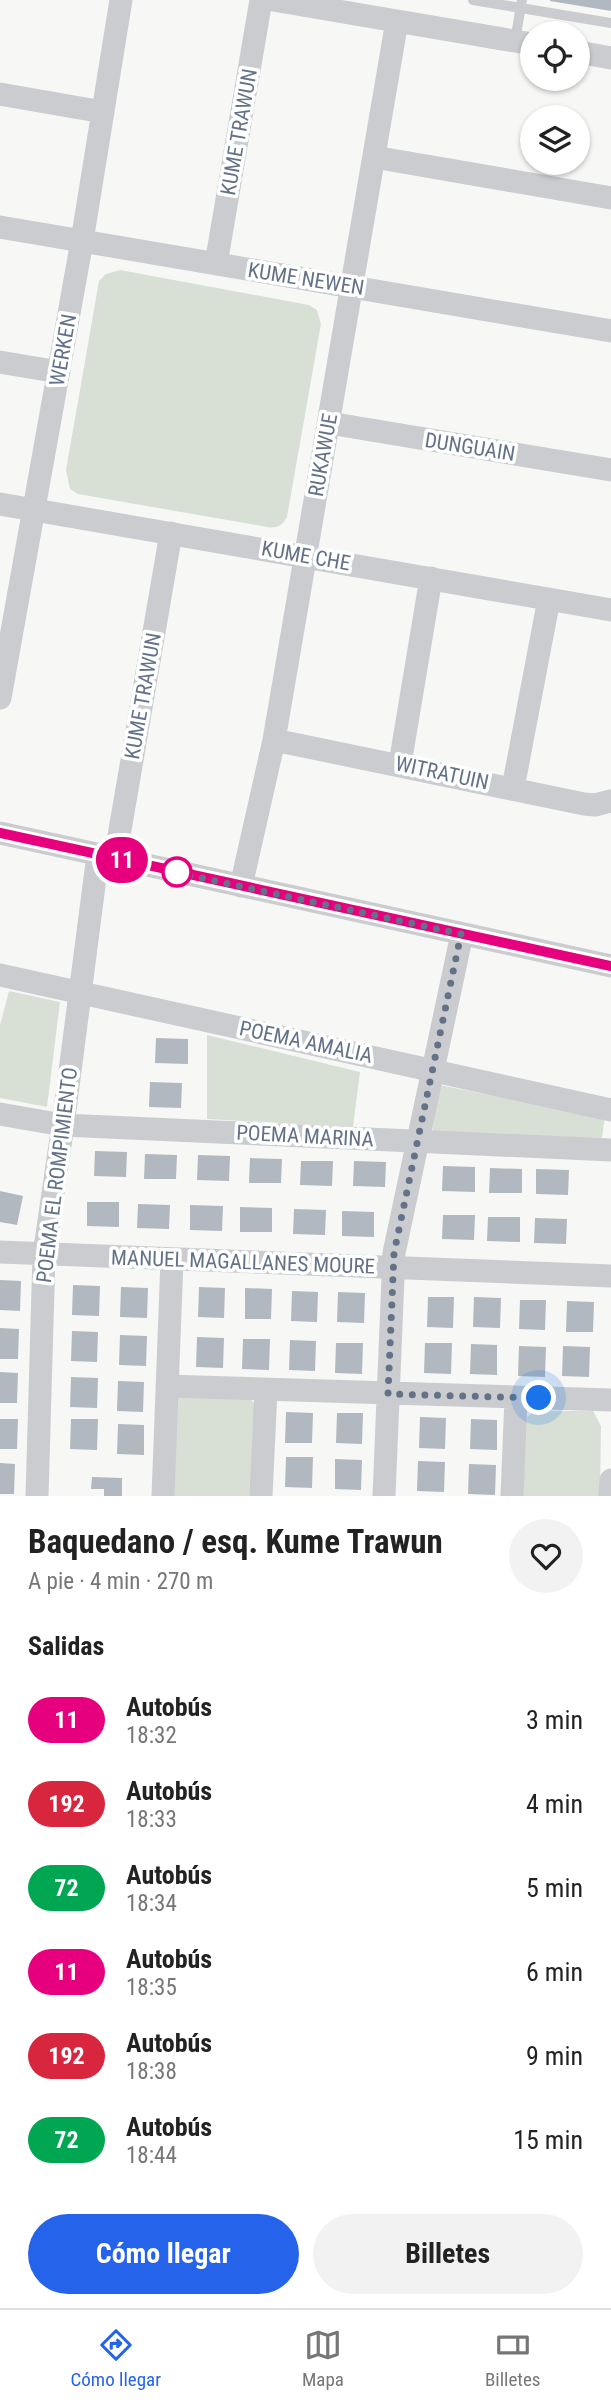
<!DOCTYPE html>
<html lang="es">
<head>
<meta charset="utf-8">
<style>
  :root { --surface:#fff; --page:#f2f2f2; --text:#222; --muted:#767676; --line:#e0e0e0; --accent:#2563eb }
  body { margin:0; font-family:"Roboto Condensed",sans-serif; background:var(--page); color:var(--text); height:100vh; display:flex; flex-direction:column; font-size:26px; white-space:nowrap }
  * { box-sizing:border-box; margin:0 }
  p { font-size:23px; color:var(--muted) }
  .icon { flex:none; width:38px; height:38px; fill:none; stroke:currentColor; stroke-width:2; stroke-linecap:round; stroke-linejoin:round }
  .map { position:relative; height:1496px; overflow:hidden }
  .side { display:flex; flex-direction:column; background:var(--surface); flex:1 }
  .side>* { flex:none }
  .badge { padding:0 14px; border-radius:23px; font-size:24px; line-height:46px }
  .tools { position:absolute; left:520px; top:21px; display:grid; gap:14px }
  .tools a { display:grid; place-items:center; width:70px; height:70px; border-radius:50%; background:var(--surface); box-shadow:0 2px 5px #0004; font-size:35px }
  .you { position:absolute; width:35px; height:35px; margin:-18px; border:5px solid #fff; border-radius:50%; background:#1a73e8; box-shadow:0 0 0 10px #1a73e833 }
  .map>.badge { position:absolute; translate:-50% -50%; box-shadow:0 0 0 4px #fff }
  h2 { padding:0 28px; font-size:26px; line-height:63px }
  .round { display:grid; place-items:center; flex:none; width:74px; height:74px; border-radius:37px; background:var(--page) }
  .overview { display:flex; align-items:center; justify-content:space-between; height:119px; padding:0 28px }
  h1 { font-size:33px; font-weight:700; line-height:52px }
  .action { display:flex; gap:14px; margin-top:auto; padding:14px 28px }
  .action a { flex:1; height:80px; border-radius:42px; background:var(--accent); color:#fff; font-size:28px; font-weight:700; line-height:80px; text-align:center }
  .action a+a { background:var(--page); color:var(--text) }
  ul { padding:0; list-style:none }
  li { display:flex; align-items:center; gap:21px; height:84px; padding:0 28px }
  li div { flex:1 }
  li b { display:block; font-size:26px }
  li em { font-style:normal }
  li .badge { min-width:77px; font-weight:700; text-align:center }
  .dock { display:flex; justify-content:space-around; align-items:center; height:98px; border-top:2px solid var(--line); background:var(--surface); font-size:19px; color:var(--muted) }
  .dock a { display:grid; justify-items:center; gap:4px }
  .dock .current { color:var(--accent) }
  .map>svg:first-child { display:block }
  .green { fill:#d8e0d5 }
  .building { fill:#b2b8bf }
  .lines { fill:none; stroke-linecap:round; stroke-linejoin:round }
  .service { stroke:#caccd0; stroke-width:10 }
  .minor { stroke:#caccd0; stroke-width:23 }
  .line-casing { stroke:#fff; stroke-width:16 }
  .line { stroke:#e6007e; stroke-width:10 }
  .walk { stroke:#647288; stroke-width:7; stroke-dasharray:0 12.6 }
  .stop-dot { fill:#fff; stroke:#e6007e; stroke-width:3.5 }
  .labels { text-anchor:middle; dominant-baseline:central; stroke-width:7; stroke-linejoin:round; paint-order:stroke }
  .street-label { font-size:21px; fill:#647288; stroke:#fff }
</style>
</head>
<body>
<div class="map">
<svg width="611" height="1496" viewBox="0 0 611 1496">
  <rect width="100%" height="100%" fill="#f7f8f5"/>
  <path class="green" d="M120 270 309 305 317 310 321 324 287 517C283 525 277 529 267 527L78 494 70 489 66 470 99 281 106 274Z
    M9 991 60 1002 47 1107 0 1098V1025Z
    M207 1035 360 1072 353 1127 207 1119Z
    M439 1085 605 1117 601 1144 432 1133Z
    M177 1397 250 1399 258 1407 255 1496H168Z
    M534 1411H593L601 1426 600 1496H521L524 1420Z"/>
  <path class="building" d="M550 0H611V11L550 1Z
    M156 1038 188 1039V1064L155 1063Z
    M150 1082 182 1083 181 1108 149 1107Z
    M95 1151 127 1152 126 1177 94 1176Z
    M145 1154 177 1155 176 1179H144Z
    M198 1155 230 1156 229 1181 197 1180Z
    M250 1158 282 1159 281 1183H249Z
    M301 1161H333L332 1186 300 1185Z
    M354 1161 386 1162 385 1187 353 1186Z
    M443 1166 475 1167V1192L442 1191Z
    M490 1168 522 1169V1193H489Z
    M536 1169 569 1170 568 1195 536 1194Z
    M0 1191 23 1196 17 1225 0 1222Z
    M87 1202H119V1227L87 1226Z
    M138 1204 170 1205 169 1229 137 1228Z
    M190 1205 223 1206 222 1231 190 1230Z
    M240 1207 272 1208V1232H240Z
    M294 1209 326 1210 325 1235 293 1234Z
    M342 1211 374 1212V1237L342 1236Z
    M443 1215H475L474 1240 442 1239Z
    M488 1217H520V1242L487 1241Z
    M535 1218 567 1219 566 1244 534 1243Z
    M0 1280 21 1281 20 1311 0 1310Z
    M73 1285 100 1286 99 1316 72 1315Z
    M121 1287 148 1288 147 1318 120 1317Z
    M199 1287 225 1288 224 1318 198 1317Z
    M245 1288 272 1289 271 1319H245Z
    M292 1291 318 1292 317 1322 291 1321Z
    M338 1292 365 1293 364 1323 337 1322Z
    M428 1297H454L453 1328 427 1327Z
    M474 1297 501 1298 500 1328 473 1327Z
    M520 1300H546L545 1330 519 1329Z
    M567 1301 594 1302 593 1332H566Z
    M0 1328 19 1329 18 1359H0Z
    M72 1331 98 1332 97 1362 71 1361Z
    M120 1335 147 1336 146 1366 119 1365Z
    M197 1337 224 1338 223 1368 196 1367Z
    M243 1339H270L269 1370 242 1369Z
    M290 1340 316 1341 315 1371 289 1370Z
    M336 1343H363L362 1374 335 1373Z
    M425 1343H452L451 1374 424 1373Z
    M471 1344 497 1345V1375L470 1374Z
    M519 1346 546 1347 545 1377 518 1376Z
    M563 1346 590 1347 589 1377 562 1376Z
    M0 1372 18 1373 17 1403H0Z
    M71 1377 98 1378 97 1408 70 1407Z
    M118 1381 144 1382 143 1412 117 1411Z
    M286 1412 313 1413 312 1443H285Z
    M337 1413H363L362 1444 336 1443Z
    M420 1417 446 1418 445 1449 419 1448Z
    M0 1419H18L17 1449H0Z
    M71 1419H98L97 1450 70 1449Z
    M471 1419 497 1420V1450L470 1449Z
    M118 1424 144 1425V1455L117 1454Z
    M286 1457H313L312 1488 285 1487Z
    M335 1459 362 1460 361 1490 335 1489Z
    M418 1461 445 1462 444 1492 417 1491Z
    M0 1463 15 1464 14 1494H0Z
    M469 1464 496 1465 495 1495 468 1494Z
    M92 1477 122 1478V1496H104V1489H91Z"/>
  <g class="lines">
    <path class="service" d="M473 0 611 23
      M515 41 522 0"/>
    <path class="minor" d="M273 0 532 44
      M578 52 611 58
      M0 94 103 112
      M374 157 611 198
      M0 227 611 331
      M216 264 261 0
      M0 362 59 372
      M329 423 611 470
      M0 504 611 610
      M0 698 82 241 121 0
      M274 740 584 804 595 805 611 801
      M400 764 431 578
      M513 788 549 599
      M0 833 611 966
      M115 859 171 533
      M241 886 274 740 397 21
      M0 975 611 1110
      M0 1114 63 1125 611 1150
      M0 1252 611 1276
      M167 1386 611 1400
      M37 1496 44 1255 63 1125 98 855
      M163 1496 172 1260
      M261 1496 266 1390
      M384 1496 394 1253 462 934
      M512 1496 516 1398
      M610 1496 611 1480"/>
  </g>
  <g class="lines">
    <defs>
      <path id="line" d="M0 833 611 966"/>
    </defs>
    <use href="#line" class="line-casing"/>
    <use href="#line" class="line"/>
    <path class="walk" d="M177 872 165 870 461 934 394 1253 388 1394 539 1398"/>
  </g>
  <circle class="stop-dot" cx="177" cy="872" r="14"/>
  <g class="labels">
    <g class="street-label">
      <text transform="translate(239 132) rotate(-80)">KUME TRAWUN</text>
      <text transform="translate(306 279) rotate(9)">KUME NEWEN</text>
      <text transform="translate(63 350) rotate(-80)">WERKEN</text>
      <text transform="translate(470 447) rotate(9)">DUNGUAIN</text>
      <text transform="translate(323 455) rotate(-80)">RUKAWUE</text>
      <text transform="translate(306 556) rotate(10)">KUME CHE</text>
      <text transform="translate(143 696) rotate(-80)">KUME TRAWUN</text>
      <text transform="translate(442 773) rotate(12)">WITRATUIN</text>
      <text transform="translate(306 1042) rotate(12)">POEMA AMALIA</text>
      <text transform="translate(305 1136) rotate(3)">POEMA MARINA</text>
      <text transform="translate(57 1175) rotate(-83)">POEMA EL ROMPIMIENTO</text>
      <text transform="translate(243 1262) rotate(2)">MANUEL MAGALLANES MOURE</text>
    </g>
  </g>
</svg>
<div class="tools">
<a><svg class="icon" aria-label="locate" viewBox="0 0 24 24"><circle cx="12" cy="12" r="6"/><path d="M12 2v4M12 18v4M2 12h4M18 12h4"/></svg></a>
<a><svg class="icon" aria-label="layers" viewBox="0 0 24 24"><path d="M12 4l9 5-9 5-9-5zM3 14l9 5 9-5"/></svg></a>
</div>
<div class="you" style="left:539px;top:1398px"></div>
<b class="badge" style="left:122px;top:860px;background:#e6007e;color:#fff">11</b>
</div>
<section class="side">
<div class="overview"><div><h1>Baquedano / esq. Kume Trawun</h1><p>A pie · 4 min · 270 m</p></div><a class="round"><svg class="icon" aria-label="heart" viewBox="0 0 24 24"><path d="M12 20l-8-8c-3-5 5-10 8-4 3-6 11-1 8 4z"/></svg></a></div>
<h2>Salidas</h2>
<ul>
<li><span class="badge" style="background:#e6007e;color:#fff">11</span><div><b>Autobús</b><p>18:32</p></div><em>3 min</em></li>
<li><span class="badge" style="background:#d7263d;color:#fff">192</span><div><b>Autobús</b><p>18:33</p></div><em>4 min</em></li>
<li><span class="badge" style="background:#00a651;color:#fff">72</span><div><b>Autobús</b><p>18:34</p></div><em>5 min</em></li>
<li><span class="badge" style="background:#e6007e;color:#fff">11</span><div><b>Autobús</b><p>18:35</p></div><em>6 min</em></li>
<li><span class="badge" style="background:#d7263d;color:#fff">192</span><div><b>Autobús</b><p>18:38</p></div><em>9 min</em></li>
<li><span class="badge" style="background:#00a651;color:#fff">72</span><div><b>Autobús</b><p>18:44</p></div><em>15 min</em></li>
</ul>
<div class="action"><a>Cómo llegar</a><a>Billetes</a></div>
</section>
<nav class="dock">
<a class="current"><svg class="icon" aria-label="directions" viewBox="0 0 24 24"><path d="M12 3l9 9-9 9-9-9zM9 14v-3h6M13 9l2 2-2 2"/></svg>Cómo llegar</a>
<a><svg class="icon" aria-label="map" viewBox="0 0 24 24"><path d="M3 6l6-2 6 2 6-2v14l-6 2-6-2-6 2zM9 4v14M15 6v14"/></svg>Mapa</a>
<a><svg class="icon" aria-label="tickets" viewBox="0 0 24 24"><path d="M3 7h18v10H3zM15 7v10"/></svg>Billetes</a>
</nav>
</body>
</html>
